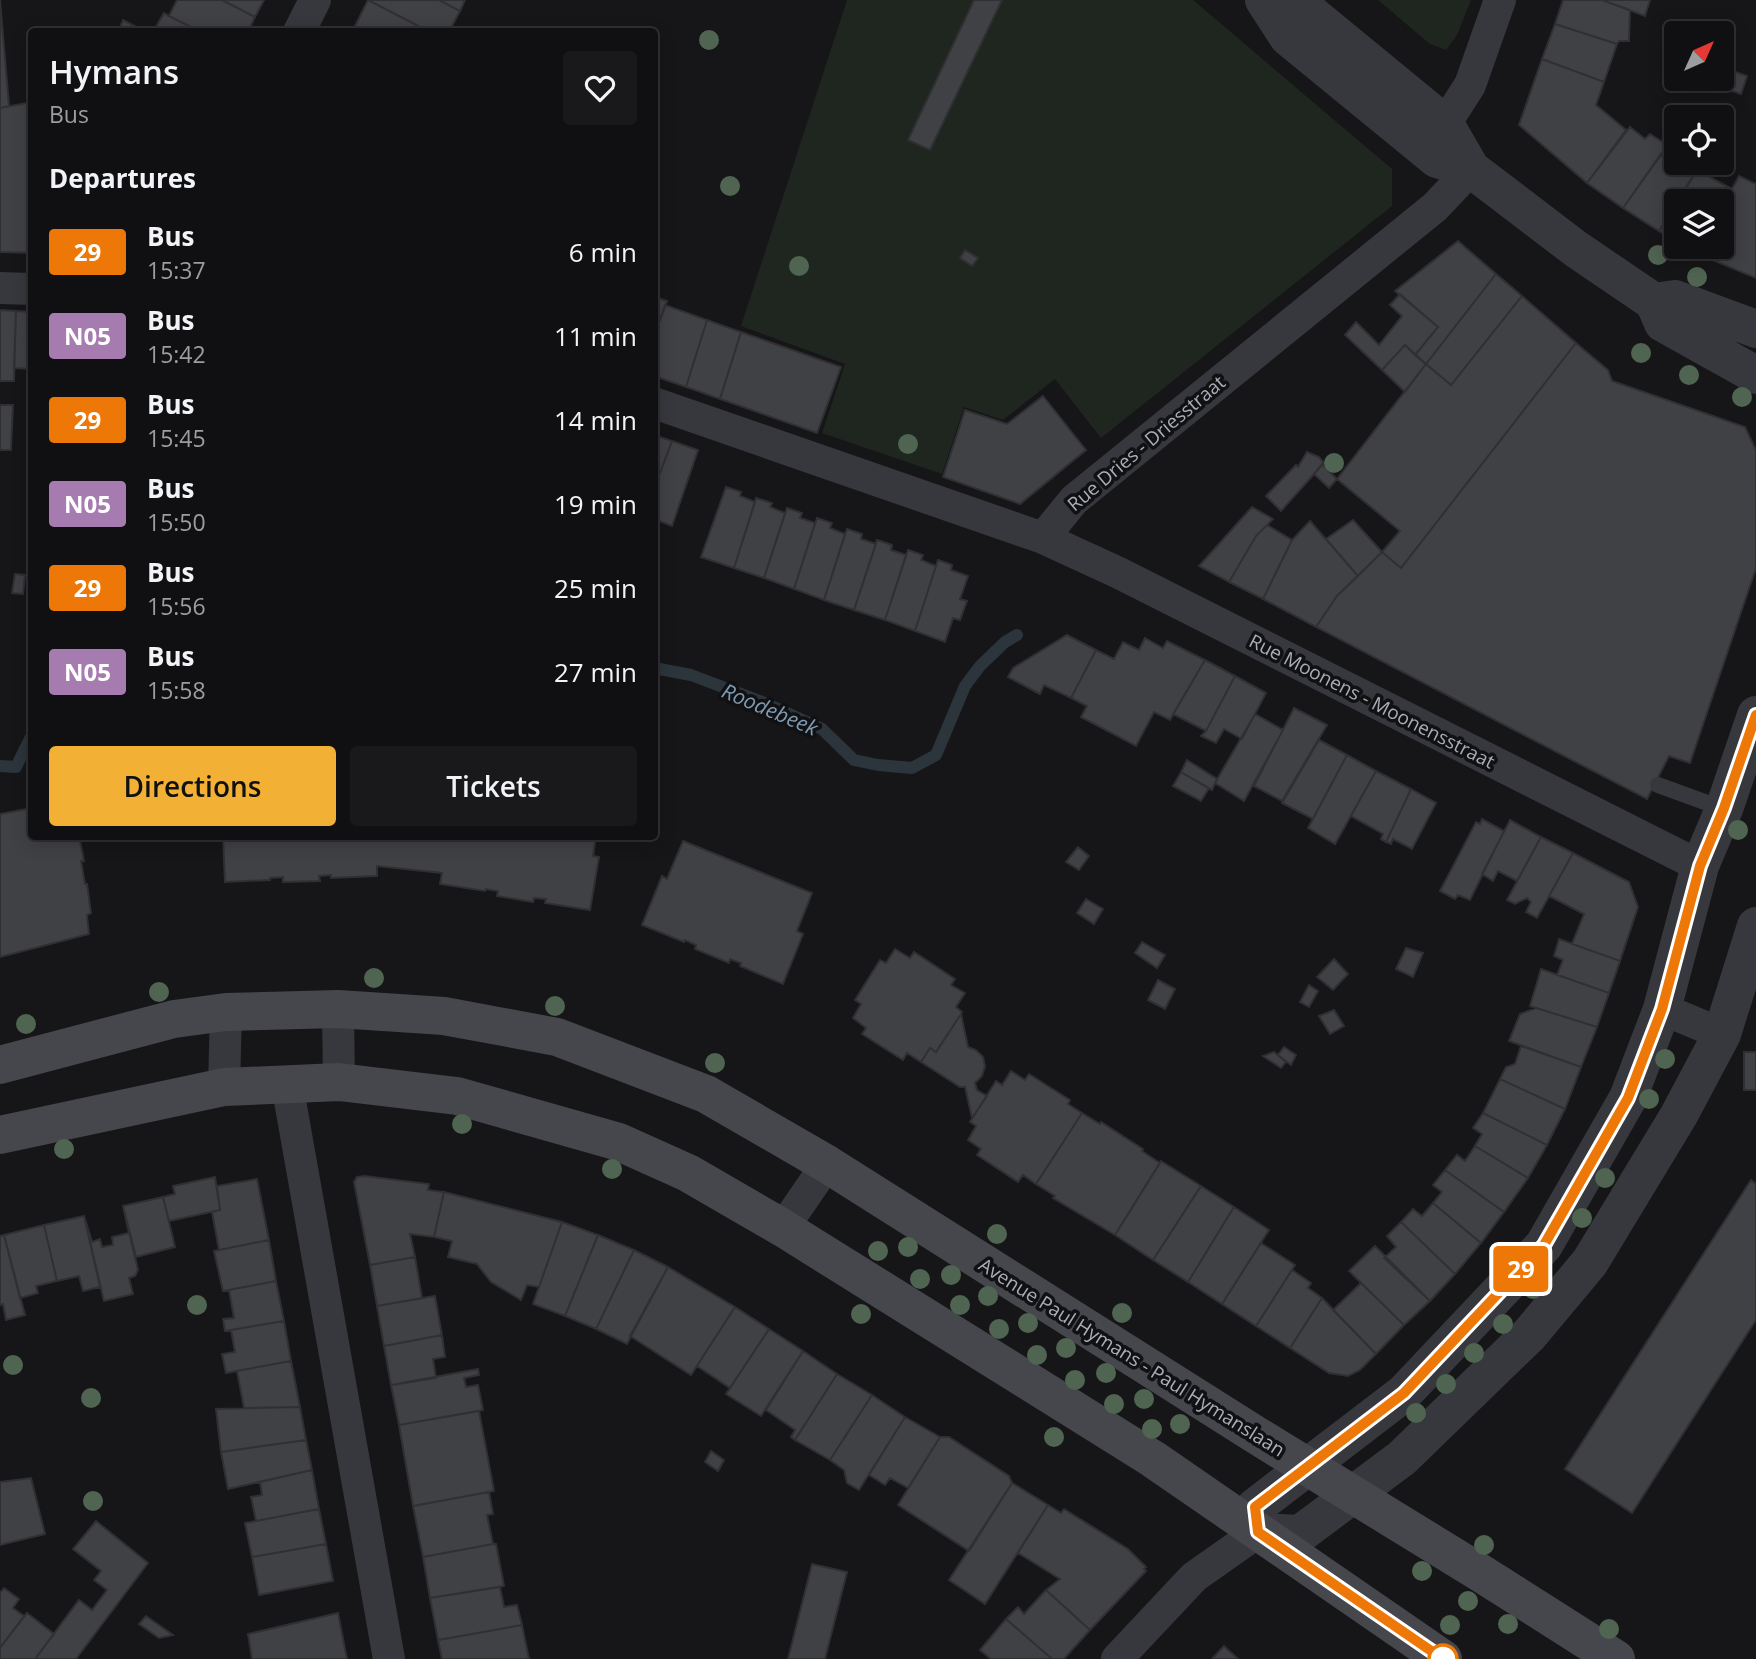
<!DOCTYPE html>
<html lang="en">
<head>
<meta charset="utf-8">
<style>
  :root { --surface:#101012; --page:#19191b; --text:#f1f3f6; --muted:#9c9d9f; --line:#303032; --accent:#f2b134 }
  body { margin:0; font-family:"Open Sans",sans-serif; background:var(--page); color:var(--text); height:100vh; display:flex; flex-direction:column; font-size:26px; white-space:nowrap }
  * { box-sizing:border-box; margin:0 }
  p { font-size:23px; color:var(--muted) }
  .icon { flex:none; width:38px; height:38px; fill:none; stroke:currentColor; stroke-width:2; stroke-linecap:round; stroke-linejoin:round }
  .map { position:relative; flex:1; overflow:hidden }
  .side { position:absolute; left:28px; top:28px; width:630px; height:812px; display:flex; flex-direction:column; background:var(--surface); border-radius:7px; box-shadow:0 4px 18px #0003,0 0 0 2px var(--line) }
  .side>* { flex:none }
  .badge { padding:0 14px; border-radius:5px; font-size:24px; line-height:46px }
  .needle { width:46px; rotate:45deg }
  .tools { position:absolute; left:1664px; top:21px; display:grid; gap:14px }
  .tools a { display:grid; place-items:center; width:70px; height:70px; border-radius:7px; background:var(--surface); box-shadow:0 4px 18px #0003,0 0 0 2px var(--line); font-size:35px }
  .map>.badge { position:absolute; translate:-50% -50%; box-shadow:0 0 0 4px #fff }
  h2 { padding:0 21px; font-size:26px; line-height:63px }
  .round { display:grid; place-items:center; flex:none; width:74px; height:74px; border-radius:7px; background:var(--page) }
  .headline { display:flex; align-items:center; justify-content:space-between; height:119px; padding:0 21px }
  h1 { font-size:33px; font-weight:600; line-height:52px }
  .cta { display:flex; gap:14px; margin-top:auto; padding:14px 21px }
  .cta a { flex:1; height:80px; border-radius:7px; background:var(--accent); color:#111; font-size:28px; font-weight:600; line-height:80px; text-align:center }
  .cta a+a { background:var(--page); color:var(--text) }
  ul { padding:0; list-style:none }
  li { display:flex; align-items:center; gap:21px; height:84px; padding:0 21px }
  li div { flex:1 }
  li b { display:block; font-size:26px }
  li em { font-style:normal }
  li .badge { min-width:77px; font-weight:700; text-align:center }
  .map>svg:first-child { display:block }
  .green { fill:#1e261f }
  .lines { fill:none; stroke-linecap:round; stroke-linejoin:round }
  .stream { stroke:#2c353c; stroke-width:12 }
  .building { fill:#404145; stroke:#303034; stroke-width:2 }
  .service { stroke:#37383d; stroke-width:16 }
  .minor { stroke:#37383d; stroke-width:32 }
  .tertiary { stroke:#37383d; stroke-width:38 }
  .secondary { stroke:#45474d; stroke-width:38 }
  .tree { fill:#506452 }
  .line-casing { stroke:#fff; stroke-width:16 }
  .line { stroke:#ed7807; stroke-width:10 }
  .stop-dot { fill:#fff; stroke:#ed7807; stroke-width:3.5 }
  .labels { text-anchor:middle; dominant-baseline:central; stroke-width:7; stroke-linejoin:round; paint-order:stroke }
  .street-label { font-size:19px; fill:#a8adb8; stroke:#111113 }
  .water-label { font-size:21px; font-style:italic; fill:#7f9bb3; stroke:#111113 }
</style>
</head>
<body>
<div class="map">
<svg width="1756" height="1659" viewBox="0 0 1756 1659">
  <rect width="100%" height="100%" fill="#161618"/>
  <path class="green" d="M847 0H1193L1392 169V206L1101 438 1055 379 1003 420 964 407 942 474 822 433 845 364 741 326Z
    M1378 0H1471L1457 35 1446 50 1430 44Z"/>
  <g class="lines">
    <path class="stream" d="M654 668 691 675 765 703 822 729 854 760 878 765 912 768 936 755 965 686 980 666 1005 642 1017 635
      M0 766 16 767 32 735"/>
  </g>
  <path class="building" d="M0 0 9 106 0 108Z
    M177 0H222L255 17 248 32H201L169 16Z
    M222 0H264L255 17Z
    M368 0 430 32H352Z
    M368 0H439L460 11 449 32H430Z
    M439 0H465L460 11Z
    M974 0H1002L930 150 908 140Z
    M1563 0H1602L1630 10 1629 41H1619L1617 44 1555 24Z
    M1602 0H1650L1645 16Z
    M164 13 169 16 201 32H153Z
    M123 20 146 32H118Z
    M1555 24 1617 44 1604 82 1542 59Z
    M1542 59 1604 82 1596 105 1626 130 1587 183 1519 125Z
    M1722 67 1747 76 1741 94 1715 85 1718 79H1722Z
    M32 102V253L0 252V108Z
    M1630 127 1645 139 1650 134 1667 145 1623 208 1587 183Z
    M1661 155 1678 166 1683 163 1696 172 1659 231 1623 208Z
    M1697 170 1732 189 1722 207V201H1677Z
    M1739 176 1756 184V278L1698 254 1701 247H1722V207Z
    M1676 203V242L1659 231Z
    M1458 241 1496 274 1426 364 1415 355 1438 327 1395 291Z
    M965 250 978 258 972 266 960 258Z
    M1496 274 1522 296 1451 385 1426 364Z
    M1400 294 1438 327 1415 355 1405 345 1382 370 1345 335 1356 322 1379 345 1402 316 1390 305Z
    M1522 296 1576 343 1401 568 1382 552 1400 531 1337 479 1426 364 1451 385Z
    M654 297 667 301 654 337Z
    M665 305 707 320 686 387 654 376V337Z
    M0 310 16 311 14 381H0Z
    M16 311 32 312V369L14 368Z
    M707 320 741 332 720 399 686 387Z
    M741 332 841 367 817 433 720 399Z
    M1576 343 1608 370 1612 381 1745 427 1756 450V568L1690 763 1669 756 1647 799 1316 627 1337 596 1382 552 1401 568Z
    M1405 345 1426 364 1405 392 1382 370Z
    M1043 396 1086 450 1020 504 943 477 965 410 1007 424Z
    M0 405H13L11 450H0Z
    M654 435 672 441 654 489Z
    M672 441 698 450 672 526 654 519V489Z
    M1307 452 1319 457 1324 463 1281 511 1266 496 1296 465 1298 467Z
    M1322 464 1337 479 1329 488 1314 474Z
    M726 487 741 492 740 496 755 502 734 568 701 557Z
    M756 498 772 503 770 507 785 513 764 578 734 568Z
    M1252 507 1273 519 1256 536 1229 582 1199 566Z
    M787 508 802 513 800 518 815 523 794 589 764 578Z
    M817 518 832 523 830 528 845 534 824 600 794 589Z
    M1353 520 1382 552 1358 576 1326 539Z
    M1310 521 1358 576 1337 596 1316 627 1263 599 1292 540Z
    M1267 525 1292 540 1263 599 1229 582 1256 536Z
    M847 529 862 534 861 539 876 544 854 610 824 600Z
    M877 540 892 545 891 550 906 555 885 620 854 610Z
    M908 550 923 555 921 560 936 566 915 631 885 620Z
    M938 560 952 565 951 570 968 576 960 599 967 601 960 620 953 618 945 642 915 631Z
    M15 574 25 575 23 594 12 593Z
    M1067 635 1096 650 1071 698 1044 685 1040 694 1008 677 1013 668Z
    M1145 638 1163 648 1167 641 1205 660 1170 720 1154 712 1136 746 1081 717 1087 706 1071 698 1096 650 1114 659 1123 642 1139 650Z
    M1205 660 1235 676 1206 731 1173 714Z
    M1235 676 1266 693 1242 739 1224 729 1216 743 1201 736 1206 731Z
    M1294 708 1327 725 1282 801 1254 786Z
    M1255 714 1283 730 1244 801 1215 783Z
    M1319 740 1347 755 1313 819 1282 803Z
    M1347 755 1376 771 1335 844 1308 828Z
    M1187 760 1217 779 1212 790 1181 772Z
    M1376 771 1411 789 1386 842 1381 839 1383 834 1351 816Z
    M1181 772 1209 788 1201 801 1173 786Z
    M1411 789 1436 803 1412 849 1393 839 1391 844 1386 842Z
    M32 808V836H79L84 861H81L85 884H87L91 913 87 915 89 934 0 957V814Z
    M1482 819 1504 831 1470 900 1458 895 1455 899 1440 891 1476 822 1480 824Z
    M1510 820 1541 837 1517 881 1498 871 1493 881 1482 874Z
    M223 836H596L593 856 599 857 590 910 545 903 546 899 534 898 533 902 497 896 498 891 486 889 485 891 440 884 442 873 377 866V876L331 878V875L319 876 320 881 283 882V877L270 878V880L225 882Z
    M1541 837 1573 853 1537 918 1526 912 1531 902 1527 898 1515 904 1507 900Z
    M683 841 812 893 797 931 803 934 783 984 740 966 741 963 730 959 729 963 695 949 696 945 685 940 684 942 642 925 662 876 667 879Z
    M1078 847 1089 856 1079 870 1066 862Z
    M1573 853 1629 882 1638 907 1620 961 1572 944 1584 914 1549 896Z
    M1086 899 1103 909 1094 924 1077 913Z
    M1559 939 1620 961 1609 993 1557 975 1563 960 1554 956Z
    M1142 942 1165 955 1157 968 1135 953Z
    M1406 948 1423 953 1413 977 1396 969Z
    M895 949 910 958 914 952 955 979 951 985 965 993 956 1007 962 1012 961 1014 936 1052 930 1048 921 1062 907 1053 903 1060 862 1034 866 1028 853 1018 861 1004 855 1000 880 960 886 963Z
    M1334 959 1348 974 1333 990 1317 977Z
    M1541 969 1609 993 1597 1027 1530 1006Z
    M1158 980 1175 989 1165 1009 1148 1000Z
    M1309 985 1318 991 1309 1007 1300 1002Z
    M1536 1008 1597 1027 1581 1067 1509 1041 1520 1014Z
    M1334 1010 1344 1026 1330 1034 1319 1016Z
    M961 1014 968 1047 976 1050 983 1057 985 1066 982 1076 975 1083 977 1090 987 1096 972 1118 965 1087H960L921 1062 930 1048 936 1052Z
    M1521 1046 1581 1067 1565 1109 1500 1079 1506 1067 1515 1064Z
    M1284 1047 1296 1055 1291 1065 1278 1055Z
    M1274 1052 1286 1062 1281 1068 1263 1056Z
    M1744 1052H1756V1090H1744Z
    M1011 1071 1025 1080 1029 1074 1070 1100 1068 1104 1082 1113 1036 1184 1023 1175 1018 1182 977 1155 981 1149 968 1140 976 1126 970 1122 996 1081 1002 1085Z
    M1500 1079 1565 1109 1547 1145 1483 1113Z
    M1082 1113 1100 1124 1101 1122 1143 1149 1142 1151 1160 1163 1115 1235 1053 1198 1055 1196 1036 1184Z
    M1483 1113 1547 1145 1528 1178 1475 1146 1482 1134 1473 1128Z
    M1475 1146 1528 1178 1504 1212 1445 1170 1457 1155 1465 1161Z
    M1161 1161 1201 1186 1153 1260 1115 1235Z
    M1445 1170 1504 1212 1481 1243 1433 1203 1442 1192 1433 1185Z
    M365 1176 429 1184 428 1190 444 1192 434 1237 410 1234 415 1257 370 1265 354 1182 357 1177Z
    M215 1177 220 1210 169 1221 163 1197 175 1194 173 1186Z
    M257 1179 269 1240 219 1250 212 1212 220 1210 217 1186Z
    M1751 1180 1756 1184V1320L1632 1513 1565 1469Z
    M1201 1186 1234 1207 1188 1282 1153 1260Z
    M444 1192 562 1222 539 1287 527 1285 521 1300 491 1282 477 1264 448 1257 452 1241 434 1237Z
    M163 1197 175 1247 136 1257 123 1206Z
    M1433 1203 1481 1243 1455 1274 1401 1222 1413 1209 1422 1216Z
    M123 1206 138 1270 135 1276 129 1278 133 1294 104 1301 84 1216 92 1242 100 1239 102 1247 113 1245 112 1237 129 1233Z
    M1234 1207 1269 1230 1222 1304 1188 1282Z
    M84 1216 100 1287 83 1291 79 1276 57 1281 44 1225Z
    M562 1222 598 1235 565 1316 533 1304Z
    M1401 1222 1455 1274 1430 1301 1384 1258 1396 1247 1387 1236Z
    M44 1225 57 1281 36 1286 38 1293 20 1298 4 1235Z
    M4 1235 25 1315 6 1320 3 1304 0 1305V1236Z
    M598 1235 634 1250 596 1329 565 1316Z
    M269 1240 276 1281 223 1291 214 1251Z
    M1261 1243 1295 1265 1256 1326 1222 1304Z
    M1375 1246 1430 1301 1404 1325 1349 1271Z
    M634 1250 668 1267 627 1344 596 1329Z
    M415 1257 422 1298 377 1306 370 1265Z
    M668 1267 735 1307 691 1375 630 1336Z
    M1292 1270 1311 1283 1308 1288 1322 1298 1290 1348 1256 1326Z
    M276 1281 284 1321 225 1331 223 1319 234 1318 229 1290Z
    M1361 1283 1404 1325 1376 1354 1333 1310Z
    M435 1296 442 1335 384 1346 377 1306Z
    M1322 1298 1376 1354 1360 1370 1348 1376 1329 1373 1290 1348Z
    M735 1307 769 1329 730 1388 697 1366Z
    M284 1321 291 1361 226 1373 222 1354 235 1352 231 1330Z
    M769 1329 803 1351 761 1416 726 1394Z
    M442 1335 445 1357 433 1359 436 1378 391 1385 384 1346Z
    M803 1351 837 1374 795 1440 791 1437 795 1430 766 1410Z
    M291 1361 300 1407 244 1408 237 1371Z
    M478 1369 479 1375 464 1378 466 1387 478 1385 483 1410 399 1425 391 1385Z
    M837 1374 872 1395 830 1460 795 1440Z
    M872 1395 905 1417 859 1490 847 1483 844 1470 830 1460Z
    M300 1407 306 1440 221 1452 216 1409Z
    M479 1411 494 1491 413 1506 399 1425Z
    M905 1417 940 1437 908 1488 890 1478 885 1485 869 1475Z
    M940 1437H949L1009 1476 1012 1483 969 1551 898 1505Z
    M306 1440 312 1470 228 1489 221 1452Z
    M711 1451 724 1460 718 1471 705 1462Z
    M312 1470 319 1509 256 1521 251 1497 262 1495 260 1482Z
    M31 1478 45 1534 0 1545V1482Z
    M1012 1483 1048 1505 985 1604 949 1580Z
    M489 1492 493 1514 487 1515 493 1544 423 1557 413 1506Z
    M1048 1505 1061 1513 1064 1509 1128 1549 1146 1567 1144 1569 1146 1571 1090 1630 1046 1590 1060 1579 1018 1553Z
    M319 1509 326 1544 252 1557 245 1523Z
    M96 1521 148 1563 76 1659H35L79 1600 92 1610 107 1590 94 1580 101 1571 73 1549Z
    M326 1544 333 1581 259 1595 252 1557Z
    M493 1544H496L504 1586 430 1598 423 1557Z
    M812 1564 847 1572 825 1659H788Z
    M500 1587 504 1607 517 1605 522 1625 438 1640 430 1598Z
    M4 1588 19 1599 13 1608 24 1616 0 1648V1593Z
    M1046 1590 1090 1630 1064 1659H1052L1006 1619 1018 1607 1024 1614Z
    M27 1613 54 1634 35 1659H0V1648Z
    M338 1613 347 1659H252L248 1634Z
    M146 1616 173 1635 159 1638 139 1624Z
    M1006 1619 1052 1659H991L980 1650Z
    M522 1625 529 1659H442L438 1640Z
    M1224 1646 1238 1659H1212Z"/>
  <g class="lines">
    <path class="service" d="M1658 785 1724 809"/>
    <path class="minor" d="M299 32 315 0
      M1445 124 1470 85 1500 0
      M0 288 32 289
      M654 403 1043 538 1119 573 1700 866
      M1043 538 1074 500 1435 207 1471 169
      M338 1009 339 1082
      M1662 1009 1722 1034
      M287 1084 389 1659
      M224 1087 226 1012
      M783 1228 827 1164
      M1117 1659 1194 1577 1258 1532"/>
    <path class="tertiary" d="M1264 0 1288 37 1437 159 1471 169
      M1287 0 1310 13 1445 124 1471 169 1576 249 1654 302 1663 323 1756 375
      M1654 302 1675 299 1756 329
      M1756 715 1724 809 1700 866 1662 1009 1628 1098 1544 1245 1404 1393 1255 1507 1258 1532 1300 1534 1402 1458 1529 1335 1590 1262 1679 1115 1722 1034 1756 926"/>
    <path class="secondary" d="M0 1065 174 1019 226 1012 338 1009 444 1016 557 1037 706 1094 827 1164 1256 1435 1479 1572 1616 1659
      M0 1135 224 1087 339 1082 457 1096 619 1142 688 1173 783 1228 1153 1459 1443 1659"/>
  </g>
  <g class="tree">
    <circle cx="709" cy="40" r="10"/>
    <circle cx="730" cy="186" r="10"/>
    <circle cx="1658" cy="255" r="10"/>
    <circle cx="799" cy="266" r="10"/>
    <circle cx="1697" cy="277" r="10"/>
    <circle cx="1641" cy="353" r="10"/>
    <circle cx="1689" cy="375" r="10"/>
    <circle cx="1742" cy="397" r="10"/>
    <circle cx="908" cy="444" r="10"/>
    <circle cx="1334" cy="463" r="10"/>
    <circle cx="1738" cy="830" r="10"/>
    <circle cx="374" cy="978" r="10"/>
    <circle cx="159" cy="992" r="10"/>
    <circle cx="555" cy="1006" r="10"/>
    <circle cx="26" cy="1024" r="10"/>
    <circle cx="1665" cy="1059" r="10"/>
    <circle cx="715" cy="1063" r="10"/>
    <circle cx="1649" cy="1099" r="10"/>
    <circle cx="462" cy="1124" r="10"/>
    <circle cx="64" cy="1149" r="10"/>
    <circle cx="612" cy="1169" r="10"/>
    <circle cx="1605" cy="1178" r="10"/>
    <circle cx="1582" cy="1218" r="10"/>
    <circle cx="997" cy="1234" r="10"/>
    <circle cx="908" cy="1247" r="10"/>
    <circle cx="878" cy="1251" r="10"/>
    <circle cx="951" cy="1275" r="10"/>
    <circle cx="920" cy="1279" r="10"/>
    <circle cx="1533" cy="1289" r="10"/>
    <circle cx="988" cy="1296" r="10"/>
    <circle cx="197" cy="1305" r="10"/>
    <circle cx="960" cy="1305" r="10"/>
    <circle cx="1122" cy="1313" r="10"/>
    <circle cx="861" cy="1314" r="10"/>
    <circle cx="1028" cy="1323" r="10"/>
    <circle cx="1503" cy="1324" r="10"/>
    <circle cx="999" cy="1329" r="10"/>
    <circle cx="1066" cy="1348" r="10"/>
    <circle cx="1474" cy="1353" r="10"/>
    <circle cx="1037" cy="1355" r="10"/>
    <circle cx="13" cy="1365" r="10"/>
    <circle cx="1106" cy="1373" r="10"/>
    <circle cx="1075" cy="1380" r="10"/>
    <circle cx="1446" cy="1384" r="10"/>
    <circle cx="91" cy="1398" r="10"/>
    <circle cx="1144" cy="1399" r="10"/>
    <circle cx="1114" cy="1404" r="10"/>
    <circle cx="1416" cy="1413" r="10"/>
    <circle cx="1180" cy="1424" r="10"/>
    <circle cx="1152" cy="1429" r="10"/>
    <circle cx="1054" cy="1437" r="10"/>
    <circle cx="93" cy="1501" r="10"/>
    <circle cx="1484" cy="1545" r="10"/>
    <circle cx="1422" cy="1571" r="10"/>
    <circle cx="1468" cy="1601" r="10"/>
    <circle cx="1508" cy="1624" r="10"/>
    <circle cx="1450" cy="1625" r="10"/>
    <circle cx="1609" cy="1629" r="10"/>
  </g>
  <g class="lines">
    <defs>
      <path id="line" d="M1443 1659 1258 1532 1255 1507 1404 1393 1544 1245 1628 1098 1662 1009 1700 866 1724 808 1756 715"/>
    </defs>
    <use href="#line" class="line-casing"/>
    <use href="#line" class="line"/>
  </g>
  <circle class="stop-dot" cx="1443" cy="1659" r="14"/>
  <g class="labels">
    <g class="street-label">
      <text transform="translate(1146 443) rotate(-40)">Rue Dries - Driesstraat</text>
      <text transform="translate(1372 701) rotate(27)">Rue Moonens - Moonensstraat</text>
      <text transform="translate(1132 1357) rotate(32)">Avenue Paul Hymans - Paul Hymanslaan</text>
    </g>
    <g class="water-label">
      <text transform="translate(770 709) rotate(23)">Roodebeek</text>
    </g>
  </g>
</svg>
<div class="tools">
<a><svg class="needle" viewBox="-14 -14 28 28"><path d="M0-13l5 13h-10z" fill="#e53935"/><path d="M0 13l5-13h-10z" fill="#9c9d9f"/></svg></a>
<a><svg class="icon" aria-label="locate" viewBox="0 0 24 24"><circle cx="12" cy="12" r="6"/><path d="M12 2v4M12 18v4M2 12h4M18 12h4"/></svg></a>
<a><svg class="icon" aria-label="layers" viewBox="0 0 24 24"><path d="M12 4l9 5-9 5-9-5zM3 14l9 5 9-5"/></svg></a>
</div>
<b class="badge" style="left:1521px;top:1269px;background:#ed7807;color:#fff">29</b>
<section class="side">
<div class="headline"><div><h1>Hymans</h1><p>Bus</p></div><a class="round"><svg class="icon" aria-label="heart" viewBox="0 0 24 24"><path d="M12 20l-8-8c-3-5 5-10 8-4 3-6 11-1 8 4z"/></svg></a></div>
<h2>Departures</h2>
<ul>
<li><span class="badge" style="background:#ed7807;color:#fff">29</span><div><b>Bus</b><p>15:37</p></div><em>6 min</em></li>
<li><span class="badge" style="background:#a67cb0;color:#fff">N05</span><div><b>Bus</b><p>15:42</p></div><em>11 min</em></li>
<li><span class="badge" style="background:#ed7807;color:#fff">29</span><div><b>Bus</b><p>15:45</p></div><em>14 min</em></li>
<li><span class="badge" style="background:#a67cb0;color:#fff">N05</span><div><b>Bus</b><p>15:50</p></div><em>19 min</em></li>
<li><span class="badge" style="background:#ed7807;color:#fff">29</span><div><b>Bus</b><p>15:56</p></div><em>25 min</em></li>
<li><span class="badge" style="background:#a67cb0;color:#fff">N05</span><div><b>Bus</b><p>15:58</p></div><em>27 min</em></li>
</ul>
<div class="cta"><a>Directions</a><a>Tickets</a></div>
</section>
</div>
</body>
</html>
